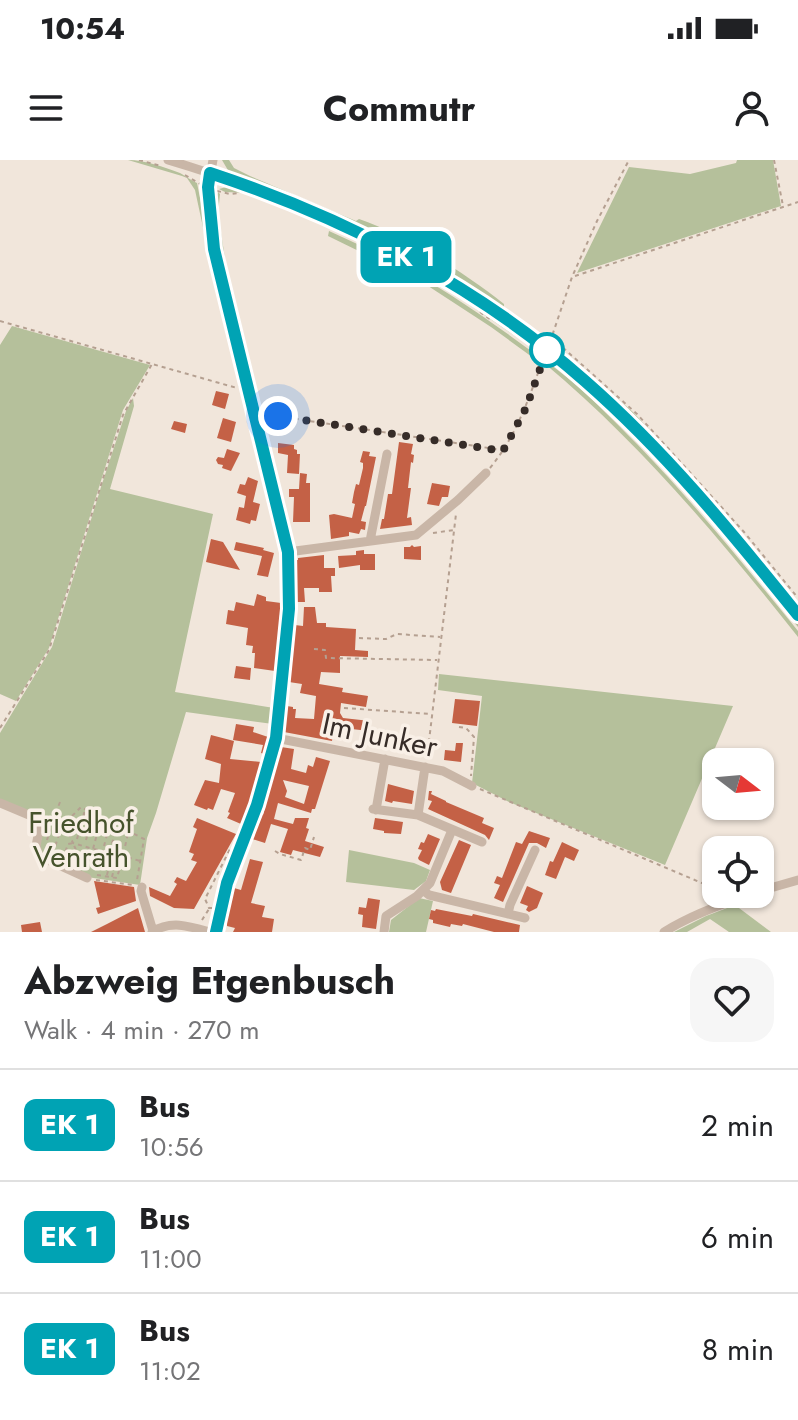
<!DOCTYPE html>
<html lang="en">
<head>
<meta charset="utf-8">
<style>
  :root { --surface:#fff; --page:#f6f6f6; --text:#202124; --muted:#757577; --line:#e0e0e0 }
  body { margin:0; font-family:Jost,sans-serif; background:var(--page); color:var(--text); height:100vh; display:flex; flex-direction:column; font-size:30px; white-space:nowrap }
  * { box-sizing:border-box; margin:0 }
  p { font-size:26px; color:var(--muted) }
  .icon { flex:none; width:44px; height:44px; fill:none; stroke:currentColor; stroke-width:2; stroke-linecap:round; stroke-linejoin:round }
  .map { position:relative; height:772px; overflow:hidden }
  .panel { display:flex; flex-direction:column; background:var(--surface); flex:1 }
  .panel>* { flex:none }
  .badge { padding:0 16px; border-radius:12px; font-size:28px; line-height:52px }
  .needle { width:52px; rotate:106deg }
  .tools { position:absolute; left:702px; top:588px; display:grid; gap:16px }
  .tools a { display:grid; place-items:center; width:72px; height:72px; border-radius:16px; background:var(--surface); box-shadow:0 2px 6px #0004; font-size:40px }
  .you { position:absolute; width:40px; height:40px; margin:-20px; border:6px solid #fff; border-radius:50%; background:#1a73e8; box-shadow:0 0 0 12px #1a73e833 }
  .map>.badge { position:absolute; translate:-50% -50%; box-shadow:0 0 0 4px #fff }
  .round { display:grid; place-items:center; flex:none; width:84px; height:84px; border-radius:24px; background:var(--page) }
  .head { display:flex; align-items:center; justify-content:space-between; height:136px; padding:0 24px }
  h1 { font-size:38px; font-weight:700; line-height:60px }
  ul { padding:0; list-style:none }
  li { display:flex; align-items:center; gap:24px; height:112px; padding:0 24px; border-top:2px solid var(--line) }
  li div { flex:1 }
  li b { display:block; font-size:30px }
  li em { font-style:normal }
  li .badge { min-width:88px; font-weight:700; text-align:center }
  .status { display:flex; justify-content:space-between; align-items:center; height:56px; padding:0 40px; background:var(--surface); direction:ltr }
  .status svg { height:22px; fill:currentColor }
  header { display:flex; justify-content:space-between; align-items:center; height:104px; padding:0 24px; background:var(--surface); font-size:36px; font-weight:700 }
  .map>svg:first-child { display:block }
  .green { fill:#b5c09b }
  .building { fill:#c46146; fill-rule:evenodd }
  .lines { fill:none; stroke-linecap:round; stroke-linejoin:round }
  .path { stroke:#b5a091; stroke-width:2; stroke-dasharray:4 4; stroke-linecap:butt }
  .minor { stroke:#c9b6a7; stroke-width:9 }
  .line-casing { stroke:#fff; stroke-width:18 }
  .line { stroke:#00a3b4; stroke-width:12 }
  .walk { stroke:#362c28; stroke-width:8; stroke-dasharray:0 14.4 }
  .stop-dot { fill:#fff; stroke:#00a3b4; stroke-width:4 }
  .labels { text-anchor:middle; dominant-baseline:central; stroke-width:7; stroke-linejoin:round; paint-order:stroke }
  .street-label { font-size:30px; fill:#362c28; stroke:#f9f0e7 }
  .park-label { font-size:30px; fill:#46532c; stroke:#f9f0e7 }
</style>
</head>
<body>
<div class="status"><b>10:54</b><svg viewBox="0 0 49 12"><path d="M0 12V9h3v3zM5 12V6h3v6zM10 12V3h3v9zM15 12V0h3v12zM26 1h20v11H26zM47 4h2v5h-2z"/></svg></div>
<header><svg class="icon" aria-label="menu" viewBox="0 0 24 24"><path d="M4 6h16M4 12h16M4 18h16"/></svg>Commutr<svg class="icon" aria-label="person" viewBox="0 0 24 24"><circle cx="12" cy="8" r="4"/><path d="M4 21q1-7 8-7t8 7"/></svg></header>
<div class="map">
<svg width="798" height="772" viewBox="0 0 798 772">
  <rect width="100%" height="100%" fill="#f1e6db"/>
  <path class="green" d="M128 0C144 0 164 7 180 13 186 16 190 20 197 23L214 108 243 224 240 227 238 226 239 222 219 142 195 30 187 18 182 16Z
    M222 0H229L234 8 250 16 356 61 359 59C406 75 465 113 504 144V149L546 178 542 180C495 147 448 113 397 87 344 60 289 38 234 16L229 12Z
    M737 0H773L781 46 577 113 629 7 690 14 736 3Z
    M230 26 273 40 334 67 405 102 466 138 539 189 540 193 448 130 395 99 327 66 266 40 247 33 225 32 219 29Z
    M218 32 220 34 218 54 228 117 254 231 252 232 226 124 221 98 215 41Z
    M329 71C350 81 371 90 391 100 444 128 493 163 541 198L539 202 491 167 422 122 328 76Z
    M12 166 150 205 123 250 49 488 16 541 0 534V185Z
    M554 184 559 187 634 253 723 352 798 441V447C754 393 710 339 662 289 627 254 589 222 553 188Z
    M548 200H553C645 278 722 370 798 463V467L681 327 602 247Z
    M545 201C577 222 610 257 637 284 694 343 746 407 798 471V477C721 380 640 283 544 203Z
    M133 238 134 246 110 329 213 354 175 532 274 548 273 564 186 552 156 653 147 678 140 725 87 717 38 691 47 659 0 640V573L52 487 101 327 126 251Z
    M439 514 733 546 665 705 509 642 472 623 482 536 438 530Z
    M349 690 414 703 430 710 426 721 414 730 346 722Z
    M419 738 433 741 426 772H389L391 760Z
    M735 745 771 772H729L710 759 687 772H674L706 756Z"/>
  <path class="building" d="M216 231 229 234 225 249 212 245Z
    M223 258 236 262 231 282 217 278Z
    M174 261 187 264 185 273 171 269Z
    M399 282 413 284 411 294 414 295 413 303 411 302 408 328H411L407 358 411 357 412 365 380 369 382 359H384L388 334H392Z
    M278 283 294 285V289L297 290V294H300L299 314 287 313 288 295 278 293Z
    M227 289 240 293 231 311 222 308 223 305 218 304 216 300 218 297 224 298Z
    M363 291 370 292 369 296 376 297 366 346H365L361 361 366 362 365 370 361 369 359 374 349 372V376L331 379 329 355 334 354 352 358 355 344 352 343 354 332 356 324 359 325 363 308V303L360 302Z
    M300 313 307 314 306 323H310V362H293L294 337H289V329H299Z
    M248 317 258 321 253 342 260 344 256 361 251 360 250 364 236 360 239 347 244 348 246 336 237 333 240 324 245 325Z
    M432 323 450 326 448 337H442L439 346 427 344Z
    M211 379 223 382 240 410 206 402Z
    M236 382 264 388 263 390 274 393 268 417 257 415 262 396 234 390Z
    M412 385 414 387 421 386V400L404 399V387H410Z
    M364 390V394H375V410H360V405L339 408 338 396 356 395V391Z
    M324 395V408H335V416H331L332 432H319V428H304L305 442H296V400H298V398Z
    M257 434 266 437V441L281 443 275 511 254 508 255 493H252L253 486 246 485 248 468 226 464 228 450 234 451 236 442 254 446Z
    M304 447H315L317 463H326V467L356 469 355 490 368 491V497L340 496V513L321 512 319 524 343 528 342 532 368 536 366 547 341 543 340 553 343 558 370 561 369 571 334 567 332 581 284 572 287 546 293 547V549H296L295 558 314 559 316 536 300 533 302 524 289 522 295 465 303 466Z
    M236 506 251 508 250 520 234 518Z
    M455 539 480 541 477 566 452 563Z
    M236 564 254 567 253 572 268 577 264 594 261 593 263 585 233 580Z
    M211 575 234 581 230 599 261 602 250 643 241 664 227 658 230 653 228 652 235 633 221 629 213 650 208 648 207 650 194 645 205 620 219 623 221 604 205 599Z
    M456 583H463L461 602 444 600 445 590 455 591Z
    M281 587 294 589 291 609 306 613 308 605 313 607 316 597 330 601 315 649H312L311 653 278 643 274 659 293 664 295 658H309L306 668 309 669 305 681 324 687 320 697 293 690 291 695 280 692 288 669 271 664 265 683 252 679 262 654 263 655ZM283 620 309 626 304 644 285 637 287 631Z
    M388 624 414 631 412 644 393 641 392 643 385 641Z
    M429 631H432L431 634 446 641V642L484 658 482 663 494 668 489 680 485 675 428 649 432 641 428 640Z
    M197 658 236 674 194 749 174 748 150 736 149 727 170 736 177 724 174 722 177 717 186 721 197 702 191 700 194 694 189 692 197 669 193 667Z
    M375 658 403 662 401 674 384 673V671L373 669Z
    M529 671 550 678 546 688 537 683H529L503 742 494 738 500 725 494 723 497 716 502 718 516 682 522 684Z
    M428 674 440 679 429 705 419 700 418 698 422 690 418 689 421 682 424 683Z
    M459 680 471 685 451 733 442 730 440 722Z
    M562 682 579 690 574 701 565 697 556 719 545 715 550 701 553 702Z
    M250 699 263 702 251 743 265 746 262 757 274 759 272 772H233L235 768 227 766V762H226L234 728 241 730Z
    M94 721 134 727 136 741 98 754 96 748 100 747Z
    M527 726 543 733 537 748 529 752 526 750 528 746 520 743Z
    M368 738 380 740 376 769 362 767 363 755 358 754 359 747 366 748Z
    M138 748 145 772H91L107 764Z
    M436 749 472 756 473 754 520 765 519 772H494L463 764 462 766 451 764 450 767 433 763V760L429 759 431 750 435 751Z
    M40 762 42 772H22L21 765Z"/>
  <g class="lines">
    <path class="path" d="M139 0 161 6
      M774 0 783 46
      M185 15 200 24
      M217 31 230 34 239 33
      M575 116 798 42
      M480 152 491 160
      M0 161 237 228
      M551 177 637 254 744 372 798 438
      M550 182 572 117 597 61 629 0
      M263 254 502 290
      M490 308C517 275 529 238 543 199
      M433 373 454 370
      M359 478 386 479 397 474 440 477
      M314 489 325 490 326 498 437 500
      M344 548 431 554
      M459 567 466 568 474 577 471 616
      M0 568 49 490 123 255 152 204
      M427 598 456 354
      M480 629 716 729
      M60 642 52 663 61 667 81 647 144 679 137 720
      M65 666 73 683 93 689 101 659
      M77 679 85 650
      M47 680 52 663 48 662
      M86 680 93 654
      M104 686 110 663
      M94 689 123 696 128 673
      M109 691 118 667
      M275 691 280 694 301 700 305 688 310 690 314 677
      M53 693 61 668
      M63 699 68 684 73 683 83 706
      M97 715 117 718 123 696 140 701
      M107 715 110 702
      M112 717 117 696
      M96 720 133 725
      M212 748H209L205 739 231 687
      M202 760 209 749"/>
    <path class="minor" d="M168 0C319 45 467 116 587 222 665 292 732 374 798 455
      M213 0 208 27 214 89 288 392 289 449 276 578 257 645 227 723 216 772
      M370 381 387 294
      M288 392 416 375 458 340 486 313
      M276 578 443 611 472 626
      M0 643 41 660 36 686 39 696 87 718
      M373 649 418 655 482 682
      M376 650 385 599
      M418 655 425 607
      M142 727 141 731 153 771
      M424 731 429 735 525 758
      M760 731 798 720
      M508 754 510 745 535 690
      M152 772C171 760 189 766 209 772
      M384 772 386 756 417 736 430 723 452 670
      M664 772C691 755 721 744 752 734"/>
  </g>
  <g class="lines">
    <defs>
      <path id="line" d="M216 772 227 723 257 645 276 578 289 449 288 392 214 89 208 27 210 13C346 58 478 126 585 221 665 291 732 373 798 455"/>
    </defs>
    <use href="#line" class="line-casing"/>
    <use href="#line" class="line"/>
    <path class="walk" d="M278 256 503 291 526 248 547 190"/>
  </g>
  <circle class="stop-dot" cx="547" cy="190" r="16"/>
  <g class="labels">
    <g class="street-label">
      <text transform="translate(380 575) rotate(12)">Im Junker</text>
    </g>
    <g class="park-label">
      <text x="81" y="662">Friedhof<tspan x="81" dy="34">Venrath</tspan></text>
    </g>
  </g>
</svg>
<div class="tools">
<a><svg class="needle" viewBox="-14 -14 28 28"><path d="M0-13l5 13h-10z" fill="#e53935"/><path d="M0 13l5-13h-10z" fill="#757577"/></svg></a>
<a><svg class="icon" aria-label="locate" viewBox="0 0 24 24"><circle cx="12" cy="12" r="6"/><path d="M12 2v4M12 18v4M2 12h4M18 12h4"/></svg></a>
</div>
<div class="you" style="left:278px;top:256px"></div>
<b class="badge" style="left:406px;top:97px;background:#00a3b4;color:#fff">EK 1</b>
</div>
<section class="panel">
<div class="head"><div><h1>Abzweig Etgenbusch</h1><p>Walk · 4 min · 270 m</p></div><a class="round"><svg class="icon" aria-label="heart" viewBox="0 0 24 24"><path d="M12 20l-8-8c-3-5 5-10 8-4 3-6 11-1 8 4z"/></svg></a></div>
<ul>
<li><span class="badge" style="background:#00a3b4;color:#fff">EK 1</span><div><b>Bus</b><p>10:56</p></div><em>2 min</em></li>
<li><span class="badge" style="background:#00a3b4;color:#fff">EK 1</span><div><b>Bus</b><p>11:00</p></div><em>6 min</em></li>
<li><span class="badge" style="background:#00a3b4;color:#fff">EK 1</span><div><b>Bus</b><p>11:02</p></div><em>8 min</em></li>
</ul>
</section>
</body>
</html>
